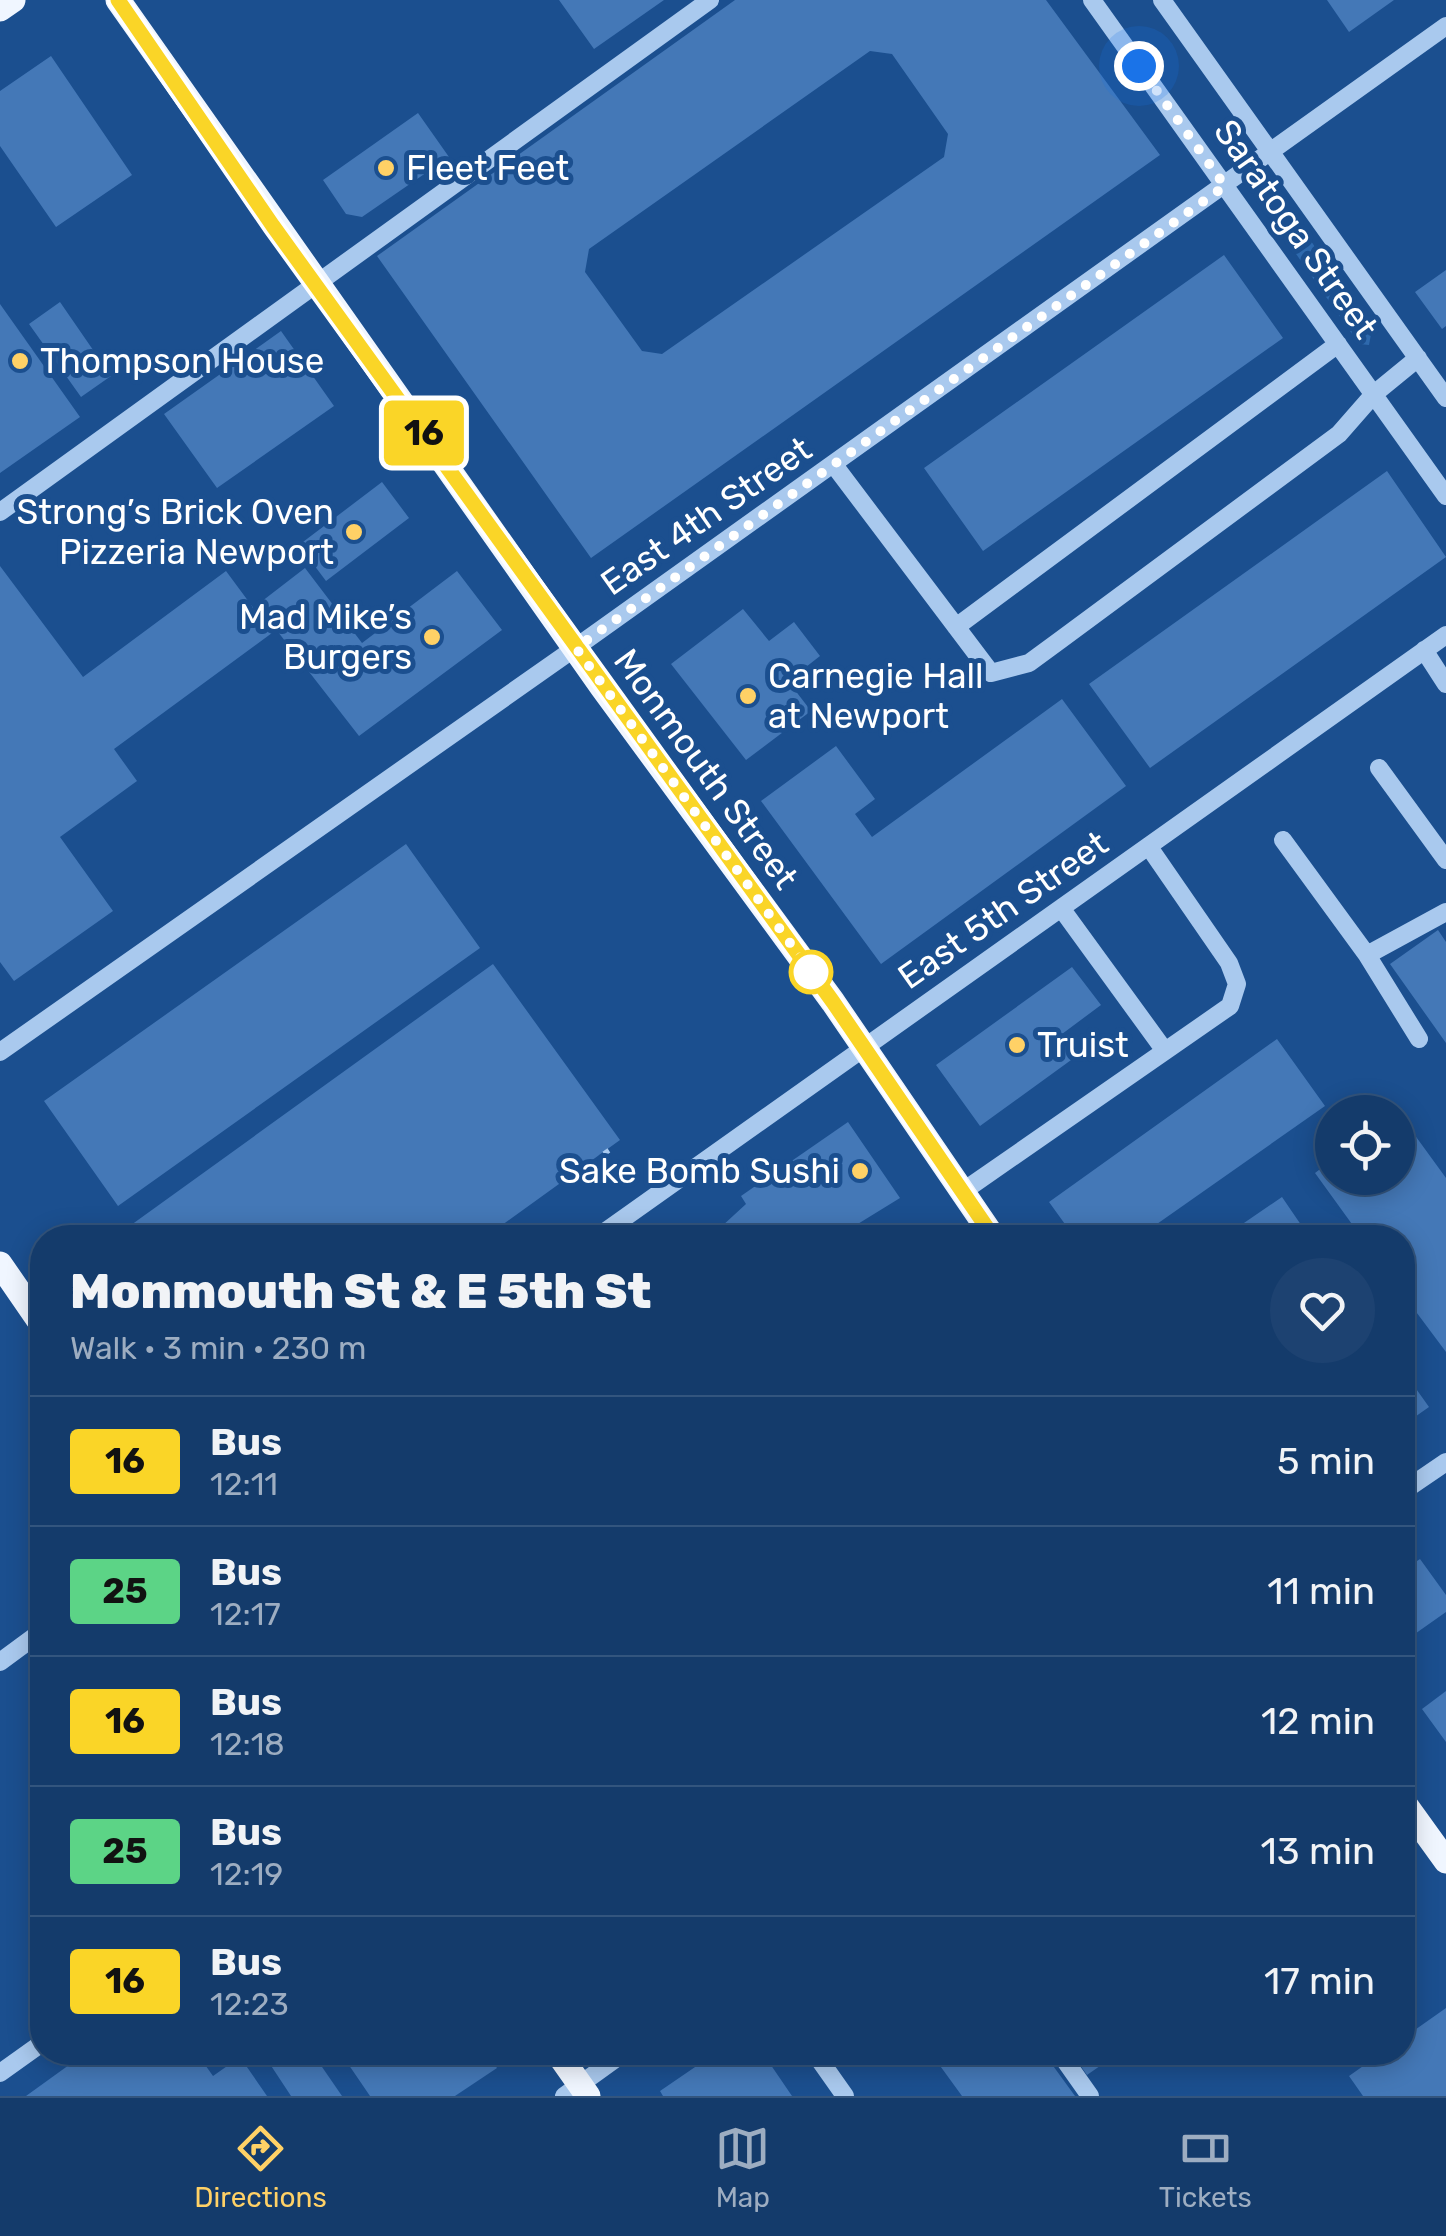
<!DOCTYPE html>
<html lang="en">
<head>
<meta charset="utf-8">
<style>
  :root { --surface:#143b6b; --page:#1d4271; --text:#f1f3f6; --muted:#9dadc1; --line:#33557e; --accent:#ffd166 }
  body { margin:0; font-family:Rubik,sans-serif; background:var(--page); color:var(--text); height:100vh; display:flex; flex-direction:column; font-size:38px; white-space:nowrap }
  * { box-sizing:border-box; margin:0 }
  p { font-size:32px; color:var(--muted) }
  .icon { flex:none; width:55px; height:55px; fill:none; stroke:currentColor; stroke-width:2; stroke-linecap:round; stroke-linejoin:round }
  .map { position:relative; flex:1; overflow:hidden }
  .side { position:absolute; left:30px; top:1225px; width:1385px; height:840px; display:flex; flex-direction:column; background:var(--surface); border-radius:40px; box-shadow:0 5px 25px #0003,0 0 0 2px var(--line) }
  .side>* { flex:none }
  .badge { padding:0 20px; border-radius:8px; font-size:35px; line-height:65px }
  .controls { position:absolute; left:1315px; top:1095px; display:grid; gap:20px }
  .controls a { display:grid; place-items:center; width:100px; height:100px; border-radius:50%; background:var(--surface); box-shadow:0 5px 25px #0003,0 0 0 2px var(--line); font-size:50px }
  .you { position:absolute; width:50px; height:50px; margin:-25px; border:8px solid #fff; border-radius:50%; background:#1a73e8; box-shadow:0 0 0 15px #1a73e833 }
  .map>.badge { position:absolute; translate:-50% -50%; box-shadow:0 0 0 5px #fff }
  .round { display:grid; place-items:center; flex:none; width:105px; height:105px; border-radius:52px; background:var(--page) }
  .summary { display:flex; align-items:center; justify-content:space-between; height:170px; padding:0 40px }
  h1 { font-size:48px; font-weight:800; line-height:75px }
  ul { padding:0; list-style:none }
  li { display:flex; align-items:center; gap:30px; height:130px; padding:0 40px; border-top:2px solid var(--line) }
  li div { flex:1 }
  li b { display:block; font-size:38px }
  li em { font-style:normal }
  li .badge { min-width:110px; font-weight:700; text-align:center }
  .tabs { display:flex; justify-content:space-around; align-items:center; height:140px; border-top:2px solid var(--line); background:var(--surface); font-size:28px; color:var(--muted) }
  .tabs a { display:grid; justify-items:center; gap:5px }
  .tabs .on { color:var(--accent) }
  .map>svg:first-child { display:block }
  .green { fill:#2e69ad }
  .building { fill:#4478b7; fill-rule:evenodd }
  .lines { fill:none; stroke-linecap:round; stroke-linejoin:round }
  .path { stroke:#a9c9ee; stroke-width:6; stroke-dasharray:5 8; stroke-linecap:butt }
  .minor { stroke:#a9c9ee; stroke-width:18 }
  .major { stroke:#f0f6ff; stroke-width:25 }
  .line-casing { stroke:#fff; stroke-width:22 }
  .line { stroke:#fad527; stroke-width:15 }
  .walk { stroke:#fff; stroke-width:10; stroke-dasharray:0 18 }
  .poi-dot { fill:#ffd166; stroke:#1b4f8f; stroke-width:4 }
  .stop-dot { fill:#fff; stroke:#fad527; stroke-width:5 }
  .labels { text-anchor:middle; dominant-baseline:central; stroke-width:10; stroke-linejoin:round; paint-order:stroke }
  .poi-label { font-size:35px; fill:#fff; stroke:#1b4f8f; text-anchor:start }
  .street-label { font-size:35px; fill:#fff; stroke:#1b4f8f }
</style>
</head>
<body>
<div class="map">
<svg width="1446" height="2096" viewBox="0 0 1446 2096">
  <rect width="100%" height="100%" fill="#1b4f8f"/>
  <path class="green" d="M1290 220 1304 231 1372 329 1369 345 1359 344 1287 241 1282 224Z"/>
  <path class="building" d="M559 0H664L594 49Z
    M735 0H1046L1160 155 591 558 377 256ZM870 51 892 54 948 134 944 157 662 354 642 351 585 272 589 249Z
    M1327 0H1394L1349 32Z
    M51 56 132 175 56 227 0 146V91Z
    M418 113 449 157 362 217 346 214 323 180Z
    M1224 255 1283 338 983 551 924 468Z
    M1446 270V326L1442 329 1415 292Z
    M60 302 111 376 81 397 29 324Z
    M0 304 80 417 0 473Z
    M281 331 334 406 217 488 164 414Z
    M1387 471 1446 557 1150 768 1089 684Z
    M382 482 409 518 326 581 299 545Z
    M0 566 83 677 226 571 272 633 114 749 137 781 60 837 113 911 14 981 0 962Z
    M305 568 362 643 457 571 502 630 359 736 257 605Z
    M743 609 769 641 794 622 820 656 788 681 811 711 746 760 671 664Z
    M1062 699 1126 786 881 964 761 801 836 746 875 799 855 814 872 837Z
    M406 844 480 948 118 1206 44 1101Z
    M1438 930 1446 942V1043L1390 964Z
    M493 964 620 1140 484 1238H113Z
    M1072 967 1101 1005 1062 1034 1078 1055 980 1126 936 1065Z
    M1277 1039 1325 1106 1137 1238H1075L1049 1202Z
    M1398 1112 1446 1178V1352L1402 1293V1238H1362L1315 1173 1332 1160V1178H1398Z
    M848 1122 900 1198 835 1238H709L746 1204 741 1196Z
    M1282 1197 1310 1238H1222Z
    M1402 1369 1429 1407 1402 1426Z
    M1420 1559 1446 1595V1612L1402 1643V1571Z
    M1446 1691V1742L1422 1709Z
    M1446 2008V2096H1363L1349 2076 1383 2052H1402V2039Z
    M87 2052H196L213 2076 240 2057 267 2096H26Z
    M262 2052H337L320 2064 342 2096H291Z
    M340 2052H486L497 2068 455 2096H370Z
    M717 2052H762L792 2096H663L660 2091Z
    M930 2052H1043L1075 2096H962Z
    M1071 2052H1120L1087 2075Z"/>
  <g class="lines">
    <path class="path" d="M605 1150 613 1162"/>
    <path class="minor" d="M1092 0 1446 496
      M1162 0 1446 398
      M834 465 991 673 1029 663 1059 641 1339 434 1374 394 1418 358
      M0 512 710 0
      M956 627 1338 344
      M1424 650 1446 684
      M1379 768 1446 860
      M1283 840 1367 955 1446 912
      M1061 908 1165 1051
      M1367 955 1419 1039
      M0 1052 575 648 1446 26
      M962 1192 1230 1006 1237 984 1229 963 1149 847
      M596 1238 1446 635
      M1402 1492 1446 1462
      M0 1662 42 1631
      M814 2052 845 2096
      M1059 2052 1090 2096
      M0 2073 42 2043
      M564 2096 625 2052"/>
    <path class="major" d="M118 0 602 687 833 1002 994 1238
      M0 9 13 0
      M0 1264 42 1325
      M1402 1800 1446 1861
      M557 2052 588 2096"/>
  </g>
  <g class="lines">
    <defs>
      <path id="line" d="M118 0 273 226 833 1002 994 1238"/>
    </defs>
    <use href="#line" class="line-casing"/>
    <use href="#line" class="line"/>
    <path class="walk" d="M811 972 576 648 1225 186 1139 66"/>
  </g>
  <g class="poi-dot">
    <circle cx="386" cy="168" r="10"/>
    <circle cx="20" cy="361" r="10"/>
    <circle cx="354" cy="532" r="10"/>
    <circle cx="432" cy="637" r="10"/>
    <circle cx="748" cy="696" r="10"/>
    <circle cx="1017" cy="1045" r="10"/>
    <circle cx="860" cy="1171" r="10"/>
  </g>
  <circle class="stop-dot" cx="811" cy="972" r="20"/>
  <g class="labels">
    <g class="poi-label">
      <text x="406" y="168">Fleet Feet</text>
      <text x="40" y="361">Thompson House</text>
      <text x="334" y="512" text-anchor="end">Strong’s Brick Oven<tspan x="334" dy="40">Pizzeria Newport</tspan></text>
      <text x="412" y="617" text-anchor="end">Mad Mike’s<tspan x="412" dy="40">Burgers</tspan></text>
      <text x="768" y="676">Carnegie Hall<tspan x="768" dy="40">at Newport</tspan></text>
      <text x="1037" y="1045">Truist</text>
      <text x="840" y="1171" text-anchor="end">Sake Bomb Sushi</text>
    </g>
    <g class="street-label">
      <text transform="translate(1296 229) rotate(55)">Saratoga Street</text>
      <text transform="translate(706 516) rotate(-35)">East 4th Street</text>
      <text transform="translate(706 769) rotate(54)">Monmouth Street</text>
      <text transform="translate(1003 910) rotate(-35)">East 5th Street</text>
    </g>
  </g>
</svg>
<div class="controls">
<a><svg class="icon" aria-label="locate" viewBox="0 0 24 24"><circle cx="12" cy="12" r="6"/><path d="M12 2v4M12 18v4M2 12h4M18 12h4"/></svg></a>
</div>
<div class="you" style="left:1139px;top:66px"></div>
<b class="badge" style="left:424px;top:433px;background:#fad527;color:#111">16</b>
<section class="side">
<div class="summary"><div><h1>Monmouth St &amp; E 5th St</h1><p>Walk · 3 min · 230 m</p></div><a class="round"><svg class="icon" aria-label="heart" viewBox="0 0 24 24"><path d="M12 20l-8-8c-3-5 5-10 8-4 3-6 11-1 8 4z"/></svg></a></div>
<ul>
<li><span class="badge" style="background:#fad527;color:#111">16</span><div><b>Bus</b><p>12:11</p></div><em>5 min</em></li>
<li><span class="badge" style="background:#5cd486;color:#111">25</span><div><b>Bus</b><p>12:17</p></div><em>11 min</em></li>
<li><span class="badge" style="background:#fad527;color:#111">16</span><div><b>Bus</b><p>12:18</p></div><em>12 min</em></li>
<li><span class="badge" style="background:#5cd486;color:#111">25</span><div><b>Bus</b><p>12:19</p></div><em>13 min</em></li>
<li><span class="badge" style="background:#fad527;color:#111">16</span><div><b>Bus</b><p>12:23</p></div><em>17 min</em></li>
</ul>
</section>
</div>
<nav class="tabs">
<a class="on"><svg class="icon" aria-label="directions" viewBox="0 0 24 24"><path d="M12 3l9 9-9 9-9-9zM9 14v-3h6M13 9l2 2-2 2"/></svg>Directions</a>
<a><svg class="icon" aria-label="map" viewBox="0 0 24 24"><path d="M3 6l6-2 6 2 6-2v14l-6 2-6-2-6 2zM9 4v14M15 6v14"/></svg>Map</a>
<a><svg class="icon" aria-label="tickets" viewBox="0 0 24 24"><path d="M3 7h18v10H3zM15 7v10"/></svg>Tickets</a>
</nav>
</body>
</html>
